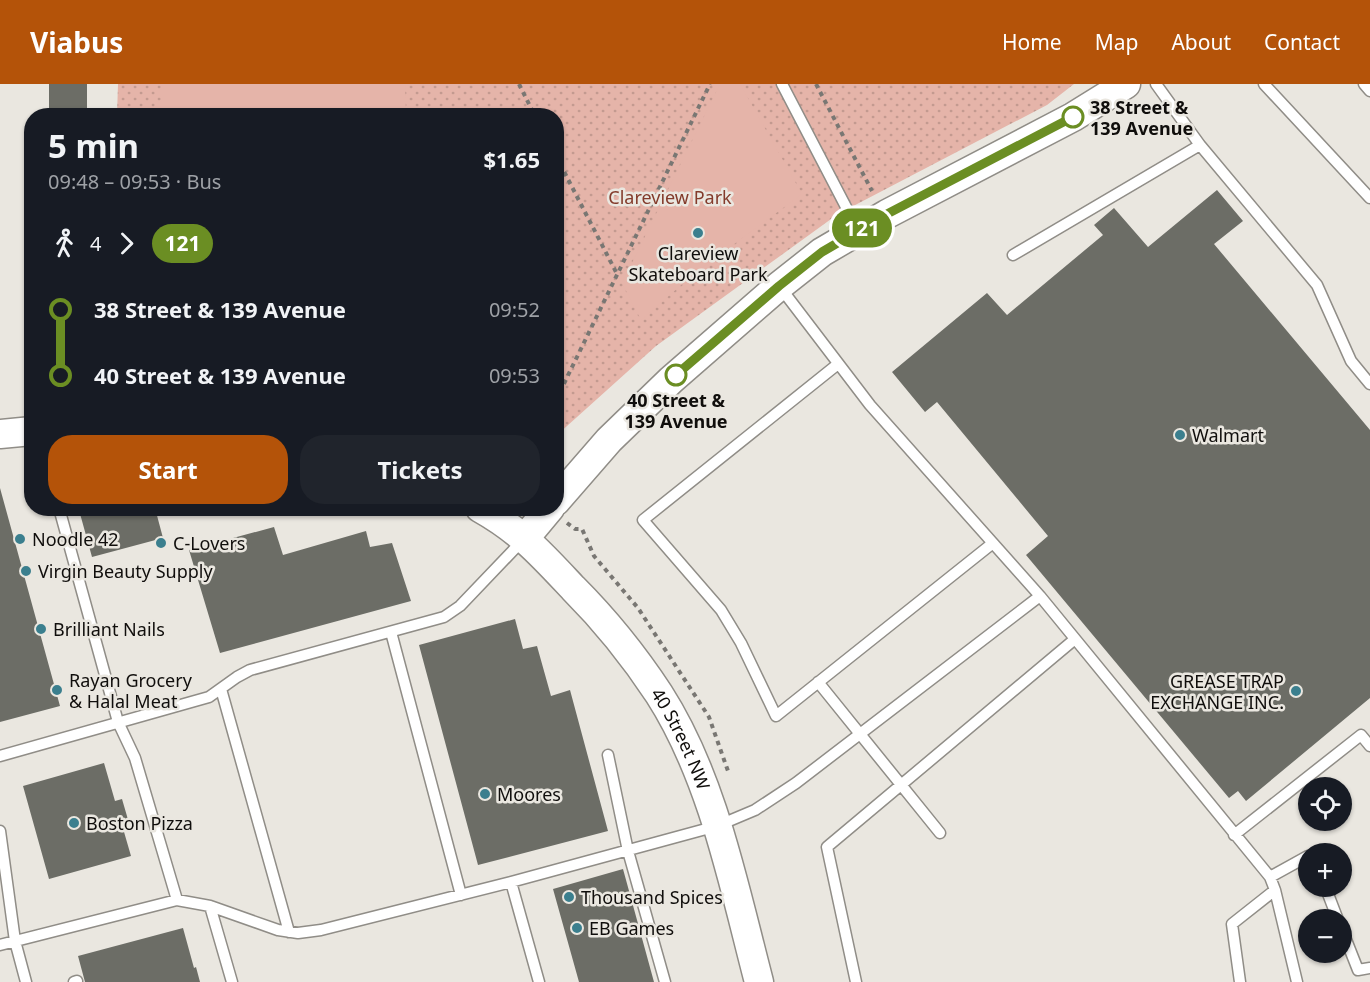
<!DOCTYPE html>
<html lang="en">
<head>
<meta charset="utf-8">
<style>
  :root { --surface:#171b24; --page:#20242c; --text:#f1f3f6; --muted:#9ea1a6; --accent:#b45309 }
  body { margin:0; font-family:"Noto Sans",sans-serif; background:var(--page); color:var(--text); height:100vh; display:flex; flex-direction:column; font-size:22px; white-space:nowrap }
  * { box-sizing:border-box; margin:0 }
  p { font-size:20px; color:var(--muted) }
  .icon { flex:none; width:33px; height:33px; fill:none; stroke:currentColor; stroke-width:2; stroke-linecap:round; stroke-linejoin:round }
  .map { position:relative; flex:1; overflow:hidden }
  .details { position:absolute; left:24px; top:24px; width:540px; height:408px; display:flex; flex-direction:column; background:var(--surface); border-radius:24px; box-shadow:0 2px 4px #0004 }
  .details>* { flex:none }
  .badge { padding:0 12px; border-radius:20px; font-size:21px; line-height:39px }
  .buttons { position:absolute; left:1298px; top:693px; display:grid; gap:12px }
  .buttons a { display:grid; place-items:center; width:54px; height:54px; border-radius:50%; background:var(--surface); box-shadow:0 2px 4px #0004; font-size:30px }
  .map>.badge { position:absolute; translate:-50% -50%; box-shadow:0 0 0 3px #fff }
  .legs { display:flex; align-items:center; gap:9px; height:66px; padding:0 24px; font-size:20px }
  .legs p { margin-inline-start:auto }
  .headline { display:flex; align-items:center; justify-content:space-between; height:102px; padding:0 24px }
  h1 { font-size:33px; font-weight:700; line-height:45px }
  .button { display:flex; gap:12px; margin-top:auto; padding:12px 24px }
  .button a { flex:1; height:69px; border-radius:24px; background:var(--accent); color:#fff; font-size:24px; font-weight:700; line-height:69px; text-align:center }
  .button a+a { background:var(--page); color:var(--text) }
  ul { padding:0 24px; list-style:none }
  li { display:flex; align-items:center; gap:21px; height:66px; font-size:22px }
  li i { display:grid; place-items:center; width:9px; height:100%; margin:0 8px; background:currentColor }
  li i::after { content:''; width:15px; height:15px; margin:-8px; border:4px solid; border-radius:50%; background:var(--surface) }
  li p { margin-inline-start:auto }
  li:first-child i { background:linear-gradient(#0000 50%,currentColor 0) }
  li:last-child i { background:linear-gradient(currentColor 50%,#0000 0) }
  header { display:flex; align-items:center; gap:36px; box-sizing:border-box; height:84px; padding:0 30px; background:var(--accent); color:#fff }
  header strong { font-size:28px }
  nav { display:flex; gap:33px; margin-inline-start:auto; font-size:21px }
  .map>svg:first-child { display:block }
  .park { fill:url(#park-dots) }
  .pitch { fill:#e5b4a9 }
  .building { fill:#6c6d66 }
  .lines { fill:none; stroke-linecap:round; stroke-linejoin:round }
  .lane-casing { stroke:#908d87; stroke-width:13 }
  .secondary-casing { stroke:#908d87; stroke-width:31 }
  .path { stroke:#797773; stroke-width:4; stroke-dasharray:4.5 4.5; stroke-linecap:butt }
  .lane { stroke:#fff; stroke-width:10 }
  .secondary { stroke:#fff; stroke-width:28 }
  .line-1-casing { stroke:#fff; stroke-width:14 }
  .line-1 { stroke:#6b8e23; stroke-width:9 }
  .stop-1-dot { fill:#fff; stroke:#6b8e23; stroke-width:3 }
  .poi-dot { fill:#3b7f8e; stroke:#eae7e0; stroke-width:2 }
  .labels { text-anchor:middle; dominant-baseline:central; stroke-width:5; stroke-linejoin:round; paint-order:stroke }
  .stop-label { font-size:18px; font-weight:bold; fill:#100e0c; stroke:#eae7e0; text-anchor:start }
  .park-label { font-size:18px; fill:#833b2b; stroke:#eae7e0 }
  .poi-label { font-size:18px; fill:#100e0c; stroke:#eae7e0; text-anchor:start }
  .street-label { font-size:18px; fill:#100e0c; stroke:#eae7e0 }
</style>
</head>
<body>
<header>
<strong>Viabus</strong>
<nav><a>Home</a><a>Map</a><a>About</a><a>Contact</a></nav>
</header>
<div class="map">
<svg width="1370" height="898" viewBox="0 0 1370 898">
  <defs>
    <pattern id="park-dots" width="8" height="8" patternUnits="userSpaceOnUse" patternTransform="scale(1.5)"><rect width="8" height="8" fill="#e5b4a9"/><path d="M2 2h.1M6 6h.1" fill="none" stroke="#c39a90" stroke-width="1.8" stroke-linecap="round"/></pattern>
  </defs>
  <rect width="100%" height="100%" fill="#eae7e0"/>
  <path class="park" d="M118 0H1074L1047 21 838 130 656 262 557 351 556 32 117 31Z"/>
  <path class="pitch" d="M162 0H405L406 31H162Z
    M720 0H740L802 110 695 189 641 236 622 199Z"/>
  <path class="building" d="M49 0H87V32H49Z
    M1217 106 1243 137 1214 160 1370 346V614L1246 717 1238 707 1229 714 1026 471 1048 452 937 318 925 328 892 288 987 209 1007 231 1103 151 1094 141 1114 124 1148 163Z
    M0 404 60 622 0 638Z
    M83 424H155L163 454 92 473 79 426Z
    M274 443 283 471 366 447 370 463 392 459 411 517 220 569 189 466Z
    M515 535 523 565 537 562 551 612 570 606 608 747 478 781 419 561Z
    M104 679 115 717 122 715 129 739 122 741 131 772 49 795 23 702Z
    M623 785 654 898H579L553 805Z
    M183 844 194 884 196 883 200 898H85L78 872Z"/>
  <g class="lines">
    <defs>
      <path id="lane" d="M782 0 858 146
        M1156 0 1200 61 1317 201 1351 277 1370 300
        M1264 0 1370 114
        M1364 0 1370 7
        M1013 171 1200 61
        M780 203 870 321 1040 512 1270 793 1275 806 1297 898
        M838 280 643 436 721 526 741 559 776 632 993 459
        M59 424 118 638 135 674 177 816
        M391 548 461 811
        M818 598 940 749
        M221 605 289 848
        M608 671 628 767 665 898
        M0 672 209 613 237 593 250 586 444 533 460 522 523 456
        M0 747 15 857 26 898
        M1234 751 1361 651 1370 662
        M1270 793 1308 772
        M511 798 539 898
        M1325 802 1338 836
        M210 822 232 898
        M1341 843 1358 886 1370 884
        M0 861 177 816 210 822 278 846 298 849 321 846 511 798 717 742 755 726 796 699 1040 512
        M74 898 77 897
        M856 898 827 763 1075 555
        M1240 898 1232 840 1275 806"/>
      <g id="secondary">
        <path d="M0 350 32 347"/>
        <path d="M556 417 609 356 671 296 779 202 822 168 887 130 1073 33 1126 0"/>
        <path id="s1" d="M480 424C521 447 542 471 573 504 605 536 634 572 659 610 713 694 734 803 759 898"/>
        <path d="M525 454 550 424"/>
      </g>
    </defs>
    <use href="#lane" class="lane-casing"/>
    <use href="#secondary" class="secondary-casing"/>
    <path class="path" d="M519 0 535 32
      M816 0 872 107
      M556 72 617 190
      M556 316 710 0
      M567 439 575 445H582L594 472 638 524 709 633 728 687"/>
    <use href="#lane" class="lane"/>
    <use href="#secondary" class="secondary"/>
  </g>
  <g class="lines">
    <defs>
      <path id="line-1" d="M676 291 779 202 822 168 887 130 1073 33"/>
    </defs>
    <use href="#line-1" class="line-1-casing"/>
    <use href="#line-1" class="line-1"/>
  </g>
  <g class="stop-1-dot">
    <circle cx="1073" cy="33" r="10"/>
    <circle cx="676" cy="291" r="10"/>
  </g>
  <g class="poi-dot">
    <circle cx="698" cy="149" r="6"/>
    <circle cx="1180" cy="351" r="6"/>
    <circle cx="20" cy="455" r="6"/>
    <circle cx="161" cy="459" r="6"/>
    <circle cx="26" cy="487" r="6"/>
    <circle cx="41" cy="545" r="6"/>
    <circle cx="57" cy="606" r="6"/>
    <circle cx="1296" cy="607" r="6"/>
    <circle cx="485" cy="710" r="6"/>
    <circle cx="74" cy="739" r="6"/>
    <circle cx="569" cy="813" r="6"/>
    <circle cx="577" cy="844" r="6"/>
  </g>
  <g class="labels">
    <g class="stop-label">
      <text x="1090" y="23">38 Street &amp;<tspan x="1090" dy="21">139 Avenue</tspan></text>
      <text x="676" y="316" text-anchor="middle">40 Street &amp;<tspan x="676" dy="21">139 Avenue</tspan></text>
    </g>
    <g class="park-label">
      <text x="670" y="113">Clareview Park</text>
    </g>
    <g class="poi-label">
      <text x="698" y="169" text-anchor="middle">Clareview<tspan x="698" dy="21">Skateboard Park</tspan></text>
      <text x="1192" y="351">Walmart</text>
      <text x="32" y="455">Noodle 42</text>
      <text x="173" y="459">C-Lovers</text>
      <text x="38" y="487">Virgin Beauty Supply</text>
      <text x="53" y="545">Brilliant Nails</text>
      <text x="69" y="596">Rayan Grocery<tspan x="69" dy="21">&amp; Halal Meat</tspan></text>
      <text x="1284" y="597" text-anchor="end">GREASE TRAP<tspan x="1284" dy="21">EXCHANGE INC.</tspan></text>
      <text x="497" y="710">Moores</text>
      <text x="86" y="739">Boston Pizza</text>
      <text x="581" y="813">Thousand Spices</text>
      <text x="589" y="844">EB Games</text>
    </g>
    <g class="street-label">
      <text stroke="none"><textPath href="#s1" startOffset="310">40 Street NW</textPath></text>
    </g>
  </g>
</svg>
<div class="buttons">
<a><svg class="icon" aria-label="locate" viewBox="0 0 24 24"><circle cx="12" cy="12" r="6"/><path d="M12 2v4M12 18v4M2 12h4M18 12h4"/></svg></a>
<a>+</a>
<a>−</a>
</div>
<b class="badge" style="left:862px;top:144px;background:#6b8e23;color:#fff">121</b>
<section class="details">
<div class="headline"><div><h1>5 min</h1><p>09:48 – 09:53 · Bus</p></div><b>$1.65</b></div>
<div class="legs"><svg class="icon" aria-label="walk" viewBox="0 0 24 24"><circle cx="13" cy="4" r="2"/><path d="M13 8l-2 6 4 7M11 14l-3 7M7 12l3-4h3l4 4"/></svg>4<svg class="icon" aria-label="forward" viewBox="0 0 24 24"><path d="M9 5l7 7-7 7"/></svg><b class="badge" style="background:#6b8e23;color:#fff">121</b></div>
<ul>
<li><i style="color:#6b8e23"></i><b>38 Street &amp; 139 Avenue</b><p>09:52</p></li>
<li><i style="color:#6b8e23"></i><b>40 Street &amp; 139 Avenue</b><p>09:53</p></li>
</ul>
<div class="button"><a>Start</a><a>Tickets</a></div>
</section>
</div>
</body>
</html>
